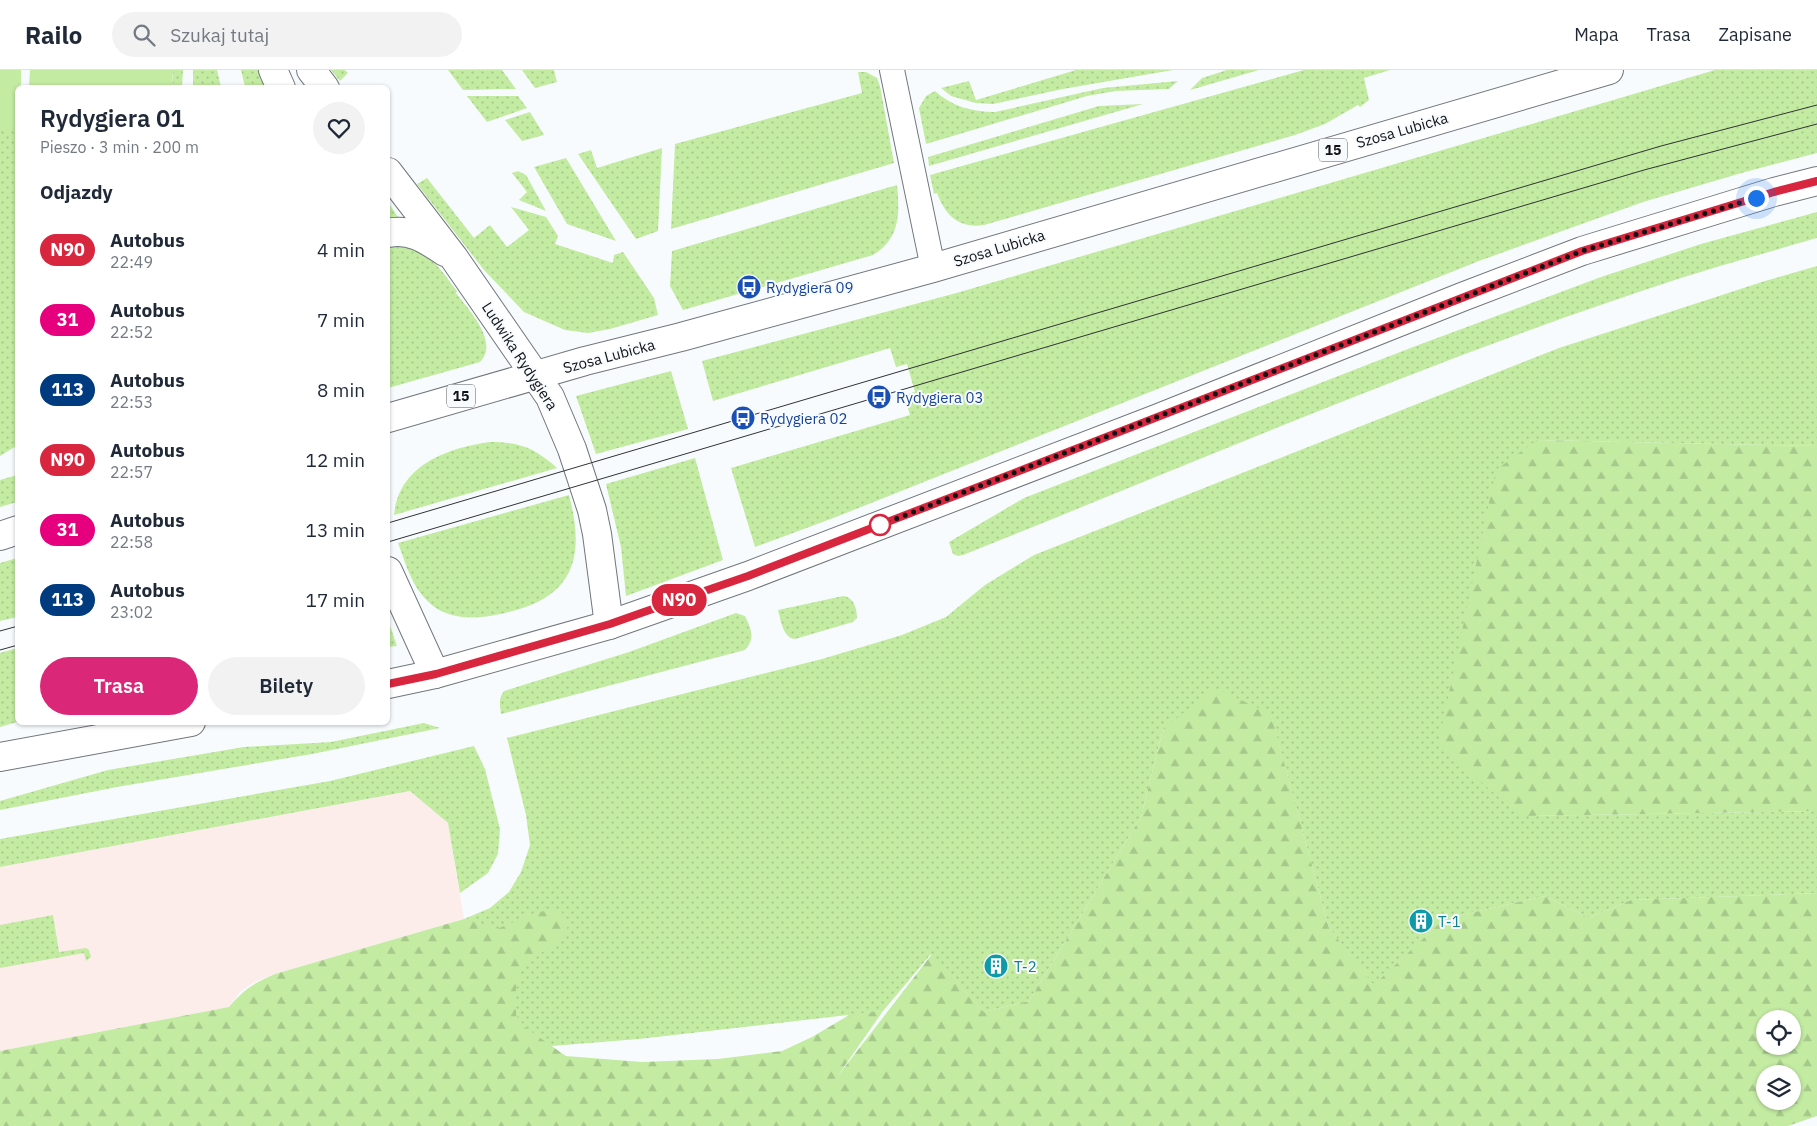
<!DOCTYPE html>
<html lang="pl">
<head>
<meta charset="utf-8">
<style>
  :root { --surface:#fff; --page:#f2f2f3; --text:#1f2937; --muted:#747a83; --line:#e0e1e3; --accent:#db2777 }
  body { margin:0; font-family:"IBM Plex Sans",sans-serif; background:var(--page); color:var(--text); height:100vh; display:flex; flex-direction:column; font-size:19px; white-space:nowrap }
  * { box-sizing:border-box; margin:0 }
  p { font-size:16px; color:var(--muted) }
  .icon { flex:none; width:28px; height:28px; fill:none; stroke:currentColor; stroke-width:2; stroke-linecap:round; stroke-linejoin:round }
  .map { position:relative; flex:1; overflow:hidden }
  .drawer { position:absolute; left:15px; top:15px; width:375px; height:640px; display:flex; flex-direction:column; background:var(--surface); border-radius:8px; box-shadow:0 1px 4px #0004 }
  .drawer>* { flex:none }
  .badge { padding:0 10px; border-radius:16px; font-size:18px; line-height:32px }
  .buttons { position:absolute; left:1756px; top:940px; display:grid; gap:10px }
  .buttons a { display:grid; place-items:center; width:45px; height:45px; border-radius:50%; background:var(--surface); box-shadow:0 1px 4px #0004; font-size:25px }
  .you { position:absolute; width:25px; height:25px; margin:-12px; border:4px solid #fff; border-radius:50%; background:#1a73e8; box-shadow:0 0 0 8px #1a73e833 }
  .map>.badge { position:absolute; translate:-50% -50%; box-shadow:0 0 0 2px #fff }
  h2 { padding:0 25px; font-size:19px; line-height:45px }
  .round { display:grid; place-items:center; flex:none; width:52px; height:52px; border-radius:26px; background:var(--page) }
  .overview { display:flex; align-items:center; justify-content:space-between; height:85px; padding:0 25px }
  h1 { font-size:24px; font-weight:600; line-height:38px }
  .primary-button { display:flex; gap:10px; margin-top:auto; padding:10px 25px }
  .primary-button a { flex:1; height:58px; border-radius:30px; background:var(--accent); color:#fff; font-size:20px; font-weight:600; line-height:58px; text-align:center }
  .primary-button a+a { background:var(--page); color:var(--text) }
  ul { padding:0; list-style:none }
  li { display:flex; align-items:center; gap:15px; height:70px; padding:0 25px }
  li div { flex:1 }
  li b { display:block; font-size:19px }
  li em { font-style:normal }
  li .badge { min-width:55px; font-weight:700; text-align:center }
  header { display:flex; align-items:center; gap:30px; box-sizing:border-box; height:70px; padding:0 25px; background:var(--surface); border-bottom:1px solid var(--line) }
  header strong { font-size:24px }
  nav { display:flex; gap:28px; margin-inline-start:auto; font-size:18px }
  .search { width:350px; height:45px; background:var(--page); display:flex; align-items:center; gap:12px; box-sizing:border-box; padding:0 18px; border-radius:28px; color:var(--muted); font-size:19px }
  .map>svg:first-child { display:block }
  .commercial { fill:#fdedea }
  .grass { fill:url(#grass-dots) }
  .forest { fill:url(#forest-firs); fill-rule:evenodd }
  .pitch { fill:#c3eba2 }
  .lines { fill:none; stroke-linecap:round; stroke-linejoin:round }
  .street-casing { stroke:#71777d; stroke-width:26 }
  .secondary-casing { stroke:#71777d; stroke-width:30 }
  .primary-casing { stroke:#71777d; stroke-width:30 }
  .street { stroke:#fff; stroke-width:24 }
  .secondary { stroke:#fff; stroke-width:28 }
  .primary { stroke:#fff; stroke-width:28 }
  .tram { stroke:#313336; stroke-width:1 }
  .line-casing { stroke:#fff; stroke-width:11 }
  .line { stroke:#d7263d; stroke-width:8 }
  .walk { stroke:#101215; stroke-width:5; stroke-dasharray:0 9 }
  .stop-dot { fill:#fff; stroke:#d7263d; stroke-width:2.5 }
  .labels { text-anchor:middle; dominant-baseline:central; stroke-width:4; stroke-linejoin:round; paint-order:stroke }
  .shield { fill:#f8fbfe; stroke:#56585b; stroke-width:1 }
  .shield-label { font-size:14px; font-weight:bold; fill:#101215 }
  .street-label { font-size:15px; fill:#101215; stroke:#f8fbfe }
  .transit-label { font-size:15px; fill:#164399; stroke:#f8fbfe; text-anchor:start }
  .culture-label { font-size:15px; fill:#0d838f; stroke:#f8fbfe; text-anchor:start }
</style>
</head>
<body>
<header>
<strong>Railo</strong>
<div class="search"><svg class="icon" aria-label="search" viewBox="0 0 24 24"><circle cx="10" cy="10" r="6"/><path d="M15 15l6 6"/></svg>Szukaj tutaj</div>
<nav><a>Mapa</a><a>Trasa</a><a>Zapisane</a></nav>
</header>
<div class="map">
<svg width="1817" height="1056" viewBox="0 0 1817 1056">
  <defs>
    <pattern id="grass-dots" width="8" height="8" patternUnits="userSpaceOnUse" patternTransform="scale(1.25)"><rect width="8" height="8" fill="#c3eba2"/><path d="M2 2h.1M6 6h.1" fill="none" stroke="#a6c88b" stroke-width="1.8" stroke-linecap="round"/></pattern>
    <pattern id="forest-firs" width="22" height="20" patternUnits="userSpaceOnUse" patternTransform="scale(1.25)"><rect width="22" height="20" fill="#c3eba2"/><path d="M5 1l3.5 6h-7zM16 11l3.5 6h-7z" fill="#a6c88b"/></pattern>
  </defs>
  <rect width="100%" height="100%" fill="#f8fbfe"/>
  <path class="commercial" d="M410 721 448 753 464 849 275 904 253 913 240 922 229 937 0 981V797Z"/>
  <path class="grass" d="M173 0H183L182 17 172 18Z
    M193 0H217L221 17H193Z
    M241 0H258L266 17H245Z
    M331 0H345L348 3 340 11Z
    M448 0H502L516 19 463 20Z
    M522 0H554L557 12 535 18Z
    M1076 0H1173L1063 19 993 34 976 33 951 26 941 18 969 11 976 30Z
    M1227 0H1259L1190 20 1202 8Z
    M1304 0H1390L1364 8 1369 30 1360 37 1358 35 1325 54 1295 65 984 155C959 159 945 145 937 123L934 124 930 105Z
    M1715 0H1817V83L1745 102 1643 132 1479 191 836 447 755 477 731 398 910 345 904 325 915 322 907 294 896 297 890 278 713 331 702 291 960 222Z
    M858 2H866L877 8 880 16 894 93 671 159 675 74 862 23Z
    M1178 11 1169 19 1116 21 1087 26 926 74 919 38 926 26 935 21C951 36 972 42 995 42L1103 18Z
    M467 26H518L527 38 487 52Z
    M1143 34 929 96 928 87 1099 36Z
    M530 42 544 65 522 71 505 50Z
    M0 61H17L18 375 0 386Z
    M662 78 658 161 636 169 578 84 591 80 597 98Z
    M566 88 616 171 567 154 534 97Z
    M518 101 526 105 546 141 519 130 527 122 512 103Z
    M427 108 474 168 490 155 507 177 529 160 511 137 546 147 558 166 555 174 613 193 614 185 623 182 654 228 658 245 610 259 588 263 565 260 524 242 484 200 417 114Z
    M897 115C900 143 900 169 873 185L683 240 670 216 672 181Z
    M388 132 398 147 388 150Z
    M1817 142V168C1772 181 1726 194 1681 208 1437 287 1201 390 963 485L958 486 953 484 949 472 1024 428 1413 277 1601 207 1701 174Z
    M388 176C425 171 437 196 457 221L456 223C468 239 500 272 480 292L388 318Z
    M1817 196V376L1537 370 1521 746 1817 741V823L1631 830 1589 848 1545 826 1444 849 1374 916 1329 858 1271 645 1163 659 1141 747 1029 931 984 942 931 884 883 941 639 969 501 980 0 1056 478 930 464 849 490 838 509 822 521 802 530 775 526 745 507 668 822 589 902 565 946 547 985 515 1034 485 1559 278 1765 211Z
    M671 301 688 359 596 384 576 326Z
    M490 372C520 372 535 378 557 398L394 445C399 395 447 378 490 372Z
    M695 388 723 490 626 526 621 477 606 414Z
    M17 405V432L0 437V410Z
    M569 425C588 496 568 532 495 545 477 549 452 549 436 538 413 522 407 497 398 473Z
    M17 488V547L0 551V493Z
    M843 526C854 527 857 539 857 548L853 552 795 569C783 568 781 551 778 540Z
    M736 543 745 546C751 559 756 568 745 580L501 644C500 635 498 629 504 621L629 582Z
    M388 550 397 576 388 577Z
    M17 578V652L0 657V583Z
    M424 653 440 658 312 684 117 717 0 740V731L108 700 244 677 331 672Z
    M474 676 485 699 500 759 498 784 488 803 460 823 448 753 410 721 0 797V769L330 711Z
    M53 845 59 882 86 878 89 880 91 887 86 891 84 883 0 898V855Z"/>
  <path class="forest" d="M1537 370 1817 376V741L1521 746 1438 675 1496 400Z
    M1215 618 1271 644 1329 858 1374 915 1444 849 1545 826 1589 848 1631 830 1817 823V1046L1788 1056H0V981L229 937C244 919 254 913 275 904L464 849 497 859 537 842 560 840 570 853 558 872 524 894 516 918V945L526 958 566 986 642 992 718 989 782 981 812 967 851 944 883 941 837 1007 932 884 984 942 1029 931 1141 747 1163 659ZM1765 949H1792V976H1765ZM1765 1004H1792V1031H1765Z"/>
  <path class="pitch" d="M0 0H21V17L18 18 17 61H0Z
    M30 0H173L172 17H29Z"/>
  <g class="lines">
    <defs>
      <path id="street" d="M892 0 933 198"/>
      <path id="secondary" d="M273 0 281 18
        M311 0 325 18
        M388 102 454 188 550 327 572 379 592 440 597 464 609 555
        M388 163C410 158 427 170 445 182
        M388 501 435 604"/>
      <path id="primary" d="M388 348 585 291 681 267 933 198 1609 0
        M0 466 18 460
        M388 614 435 604 609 555 748 506 1156 349 1462 227 1582 181 1774 122 1817 111
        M0 687 191 652"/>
    </defs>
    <use href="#street" class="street-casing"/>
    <use href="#secondary" class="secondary-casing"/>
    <use href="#primary" class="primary-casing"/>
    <use href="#street" class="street"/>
    <use href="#secondary" class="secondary"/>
    <use href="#primary" class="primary"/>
    <path class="tram" d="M388 453 1661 76 1817 35
      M388 472 1644 100 1817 54
      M0 561 18 556
      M0 580 18 575"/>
  </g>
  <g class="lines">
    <defs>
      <path id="line" d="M388 614 436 604 610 554 644 542 748 506 1032 396 1582 181 1774 122 1817 111"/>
    </defs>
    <use href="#line" class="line-casing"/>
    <use href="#line" class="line"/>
    <path class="walk" d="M880 455 1582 181 1756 128"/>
  </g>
  <defs>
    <symbol id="bus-disc" viewBox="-11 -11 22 22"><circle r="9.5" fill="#1a4fb4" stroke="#f8fbfe"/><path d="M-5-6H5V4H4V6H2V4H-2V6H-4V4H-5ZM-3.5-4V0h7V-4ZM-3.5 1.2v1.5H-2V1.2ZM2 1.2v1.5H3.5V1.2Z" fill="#fff"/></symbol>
    <symbol id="building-disc" viewBox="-11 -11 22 22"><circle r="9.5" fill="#0f9aa8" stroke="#f8fbfe"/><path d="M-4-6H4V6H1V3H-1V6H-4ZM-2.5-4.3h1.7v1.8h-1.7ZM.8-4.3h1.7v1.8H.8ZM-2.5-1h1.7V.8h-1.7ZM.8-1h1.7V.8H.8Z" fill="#fff"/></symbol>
  </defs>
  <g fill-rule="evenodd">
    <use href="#bus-disc" x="735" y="203" width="28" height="28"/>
    <use href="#bus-disc" x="865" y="313" width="28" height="28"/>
    <use href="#bus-disc" x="729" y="334" width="28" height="28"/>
    <use href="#building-disc" x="1407" y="837" width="28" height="28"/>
    <use href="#building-disc" x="982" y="882" width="28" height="28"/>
  </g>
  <circle class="stop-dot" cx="880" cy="455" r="10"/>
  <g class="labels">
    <g class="shield">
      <rect x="1319" y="68.5" width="28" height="23" rx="4"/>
      <rect x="447" y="314.5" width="28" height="23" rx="4"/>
    </g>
    <g class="shield-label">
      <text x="1333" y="80">15</text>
      <text x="461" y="326">15</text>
    </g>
    <g class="street-label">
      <text transform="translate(1402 60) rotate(-16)">Szosa Lubicka</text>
      <text transform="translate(999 178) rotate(-17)">Szosa Lubicka</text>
      <text transform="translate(520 286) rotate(57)">Ludwika Rydygiera</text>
      <text transform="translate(609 286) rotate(-15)">Szosa Lubicka</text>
    </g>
    <g class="transit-label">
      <text x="766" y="217">Rydygiera 09</text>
      <text x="896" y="327">Rydygiera 03</text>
      <text x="760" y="348">Rydygiera 02</text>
    </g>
    <g class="culture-label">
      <text x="1438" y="851">T-1</text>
      <text x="1014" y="896">T-2</text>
    </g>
  </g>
</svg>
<div class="buttons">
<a><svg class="icon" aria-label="locate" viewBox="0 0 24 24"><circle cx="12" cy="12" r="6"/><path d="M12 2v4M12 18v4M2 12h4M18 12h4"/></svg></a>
<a><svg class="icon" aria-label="layers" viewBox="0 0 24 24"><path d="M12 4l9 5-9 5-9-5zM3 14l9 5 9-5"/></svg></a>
</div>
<div class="you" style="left:1756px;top:128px"></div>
<b class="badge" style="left:679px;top:530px;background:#d7263d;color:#fff">N90</b>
<section class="drawer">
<div class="overview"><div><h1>Rydygiera 01</h1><p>Pieszo · 3 min · 200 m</p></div><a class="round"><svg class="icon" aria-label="heart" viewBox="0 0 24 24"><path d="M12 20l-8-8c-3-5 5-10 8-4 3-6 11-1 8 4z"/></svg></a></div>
<h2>Odjazdy</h2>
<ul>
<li><span class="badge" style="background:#d7263d;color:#fff">N90</span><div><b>Autobus</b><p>22:49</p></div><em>4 min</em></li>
<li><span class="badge" style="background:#e6007e;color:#fff">31</span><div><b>Autobus</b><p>22:52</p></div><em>7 min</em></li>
<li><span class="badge" style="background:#003b80;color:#fff">113</span><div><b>Autobus</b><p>22:53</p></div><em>8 min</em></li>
<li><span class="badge" style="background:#d7263d;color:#fff">N90</span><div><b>Autobus</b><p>22:57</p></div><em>12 min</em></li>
<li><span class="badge" style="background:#e6007e;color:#fff">31</span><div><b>Autobus</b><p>22:58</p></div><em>13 min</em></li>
<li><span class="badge" style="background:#003b80;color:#fff">113</span><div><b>Autobus</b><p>23:02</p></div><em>17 min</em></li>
</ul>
<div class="primary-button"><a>Trasa</a><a>Bilety</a></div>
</section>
</div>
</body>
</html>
